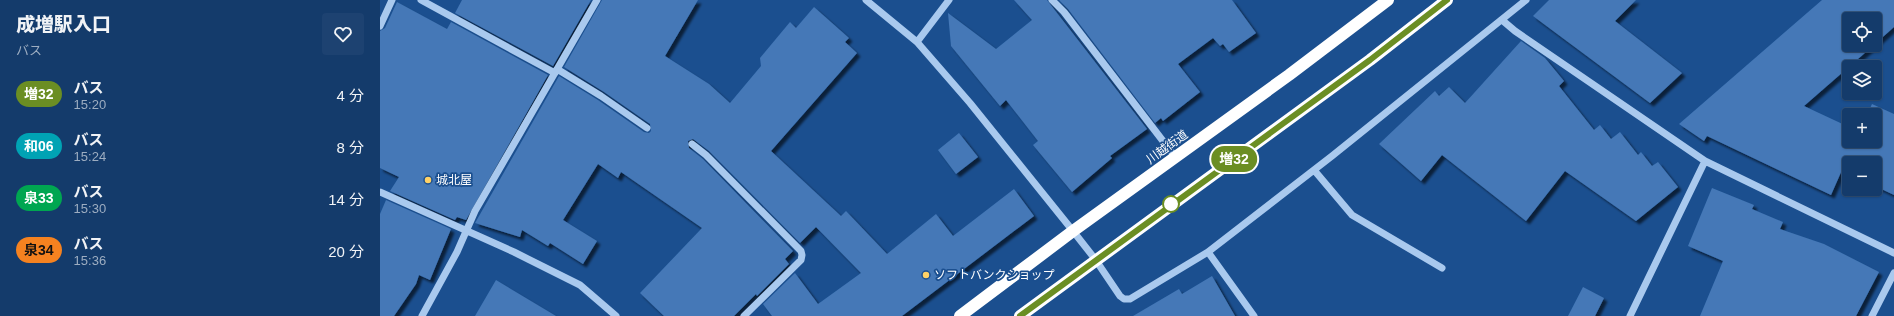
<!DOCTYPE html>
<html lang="ja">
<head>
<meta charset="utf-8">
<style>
  :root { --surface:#143b6b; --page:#1d4271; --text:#f1f3f6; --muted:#9dadc1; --line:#33557e }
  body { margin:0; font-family:Helvetica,"Noto Sans JP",sans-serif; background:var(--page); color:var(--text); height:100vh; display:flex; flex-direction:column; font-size:15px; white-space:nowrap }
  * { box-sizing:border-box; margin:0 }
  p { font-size:13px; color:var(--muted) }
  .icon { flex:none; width:22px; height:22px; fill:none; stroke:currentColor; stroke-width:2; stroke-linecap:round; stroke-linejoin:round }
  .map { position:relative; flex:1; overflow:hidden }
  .drawer { display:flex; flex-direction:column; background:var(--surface); width:380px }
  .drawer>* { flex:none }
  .badge { padding:0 8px; border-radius:13px; font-size:14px; line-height:26px }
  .tools { position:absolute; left:1462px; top:12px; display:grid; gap:8px }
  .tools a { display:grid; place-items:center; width:40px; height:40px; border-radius:4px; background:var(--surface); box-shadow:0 1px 3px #0004,0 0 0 1px var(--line); font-size:20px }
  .map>.badge { position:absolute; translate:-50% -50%; box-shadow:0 0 0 2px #fff }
  .round { display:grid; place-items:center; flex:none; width:42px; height:42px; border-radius:4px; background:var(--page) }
  .overview { display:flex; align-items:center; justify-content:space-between; height:68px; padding:0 16px }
  h1 { font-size:19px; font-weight:800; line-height:30px }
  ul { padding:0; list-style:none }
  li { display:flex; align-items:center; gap:12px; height:52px; padding:0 16px }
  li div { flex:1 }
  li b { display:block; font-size:15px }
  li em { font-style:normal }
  li .badge { min-width:44px; font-weight:700; text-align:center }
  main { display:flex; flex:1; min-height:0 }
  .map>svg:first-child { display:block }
  .building { fill:#4478b7; filter:url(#shadow) }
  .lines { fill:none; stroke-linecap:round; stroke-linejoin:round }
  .minor { stroke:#a9c9ee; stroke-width:7 }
  .highway { stroke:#fff; stroke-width:12 }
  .line-casing { stroke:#fff; stroke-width:9 }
  .line { stroke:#6b8e23; stroke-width:6 }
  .poi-dot { fill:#ffd166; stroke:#1b4f8f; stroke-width:1.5 }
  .stop-dot { fill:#fff; stroke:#6b8e23; stroke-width:2 }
  .labels { text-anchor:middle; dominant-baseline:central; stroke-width:3.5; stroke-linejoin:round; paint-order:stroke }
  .street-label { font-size:12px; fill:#fff; stroke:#1b4f8f }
  .poi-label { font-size:12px; fill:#fff; stroke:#1b4f8f; text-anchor:start }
</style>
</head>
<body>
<main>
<section class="drawer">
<div class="overview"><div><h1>成増駅入口</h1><p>バス</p></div><a class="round"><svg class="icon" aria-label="heart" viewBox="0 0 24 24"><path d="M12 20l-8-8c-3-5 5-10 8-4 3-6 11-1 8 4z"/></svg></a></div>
<ul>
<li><span class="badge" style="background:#6b8e23;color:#fff">増32</span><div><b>バス</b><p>15:20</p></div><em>4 分</em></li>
<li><span class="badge" style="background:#00a3b4;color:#fff">和06</span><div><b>バス</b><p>15:24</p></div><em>8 分</em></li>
<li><span class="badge" style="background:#00a651;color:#fff">泉33</span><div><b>バス</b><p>15:30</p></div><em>14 分</em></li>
<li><span class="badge" style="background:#f58220;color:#111">泉34</span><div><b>バス</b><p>15:36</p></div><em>20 分</em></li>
</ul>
</section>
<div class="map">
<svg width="1514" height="316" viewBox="0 0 1514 316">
  <defs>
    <filter id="shadow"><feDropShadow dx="3.5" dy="3.5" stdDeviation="1" flood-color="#0009"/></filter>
  </defs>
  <rect width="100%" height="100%" fill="#1b4f8f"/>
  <path class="building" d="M82 0H211L173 66 75 13Z
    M222 0H318L285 56 329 84 350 103 381 66 380 58 410 22 416 28 434 7 469 38 465 42 477 53 391 151 461 216 466 211 507 254 556 214 573 236 634 189 654 216 522 316H392L383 304 415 273 438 304 481 273 436 227 420 243 329 151 313 139 308 141 309 148 323 159 413 251 405 259 409 264 377 296 376 294 354 316H284L260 293 322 228 241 172 238 178 218 164 183 220 217 241 203 264 170 243 168 246 142 230 140 237 95 223 179 76 218 100 264 132 269 133 271 131 270 124 224 92 184 67Z
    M634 0H667L767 129 730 156 732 158 692 192 653 145 658 141 626 100 620 106 571 46 568 13 616 49 652 20Z
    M679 0H852L876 33 849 52 843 44 840 46 833 38 798 64 820 92 783 121 781 118 775 123 688 9Z
    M1169 0H1256L1235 21 1302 73 1270 103 1153 16Z
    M1442 0H1514V27L1495 44V19H1469V45H1494L1424 106 1469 127V141H1495V115H1487L1492 104 1514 114V195L1495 186V163H1469V174L1462 170 1451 195 1327 136 1324 141 1299 124Z
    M17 2 67 29 71 22 168 75 86 220 77 217 75 220 10 191 19 177 0 168V31L5 28Z
    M1141 41 1165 58 1184 81 1179 86 1214 130 1220 125 1231 139 1240 132 1258 155 1261 152 1272 166 1278 162 1298 187 1256 221 1185 171 1146 221 1062 155 1041 181 999 144 1055 91 1059 96 1069 87 1085 103Z
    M579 133 598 157 576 174 558 150Z
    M1332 188 1374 205 1372 209 1403 222 1400 229 1444 244 1499 272 1476 316H1320L1343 261 1308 246Z
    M6 200 71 229 50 280 39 275 36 284 14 316H0V214Z
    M832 276 855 316H753L799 289 802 294Z
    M116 280 176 316H95Z
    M1203 287 1224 298 1215 316H1188Z"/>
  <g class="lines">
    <path class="minor" d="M41 0 175 73
      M486 0 537 42 590 103 693 231 715 259 740 296 744 299H750L828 252 952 156 1146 0
      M672 0 684 12 796 158
      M1122 20 1135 31 1325 161 1514 253
      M0 26 12 0
      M537 42 569 0
      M177 69 221 96 267 128
      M312 144 326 155 421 251 422 255 421 260 364 316
      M934 170 972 215 1062 268
      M0 192 134 252 200 285 236 316
      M828 252 874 316
      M42 316 77 252 95 211 217 0
      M1250 316 1325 161
      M1492 316 1514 273"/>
    <path class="highway" d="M580 316 693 231 909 75 1008 0
      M640 316 990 60 1067 0"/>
  </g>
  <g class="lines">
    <defs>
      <path id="line" d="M640 316 990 60 1067 0"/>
    </defs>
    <use href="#line" class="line-casing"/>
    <use href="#line" class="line"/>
  </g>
  <g class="poi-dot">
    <circle cx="48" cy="180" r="4"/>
    <circle cx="546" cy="275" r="4"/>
  </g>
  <circle class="stop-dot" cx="791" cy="204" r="8"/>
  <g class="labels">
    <g class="street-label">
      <text transform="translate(787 147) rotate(-36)">川越街道</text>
    </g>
    <g class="poi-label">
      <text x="56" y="180">城北屋</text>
      <text x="554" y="275">ソフトバンクショップ</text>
    </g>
  </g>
</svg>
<div class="tools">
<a><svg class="icon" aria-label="locate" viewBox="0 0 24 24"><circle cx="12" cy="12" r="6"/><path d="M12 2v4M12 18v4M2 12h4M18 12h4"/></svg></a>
<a><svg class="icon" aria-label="layers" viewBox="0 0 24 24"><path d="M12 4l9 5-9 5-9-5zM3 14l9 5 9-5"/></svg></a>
<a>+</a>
<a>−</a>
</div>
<b class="badge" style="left:854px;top:159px;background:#6b8e23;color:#fff">増32</b>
</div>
</main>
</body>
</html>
